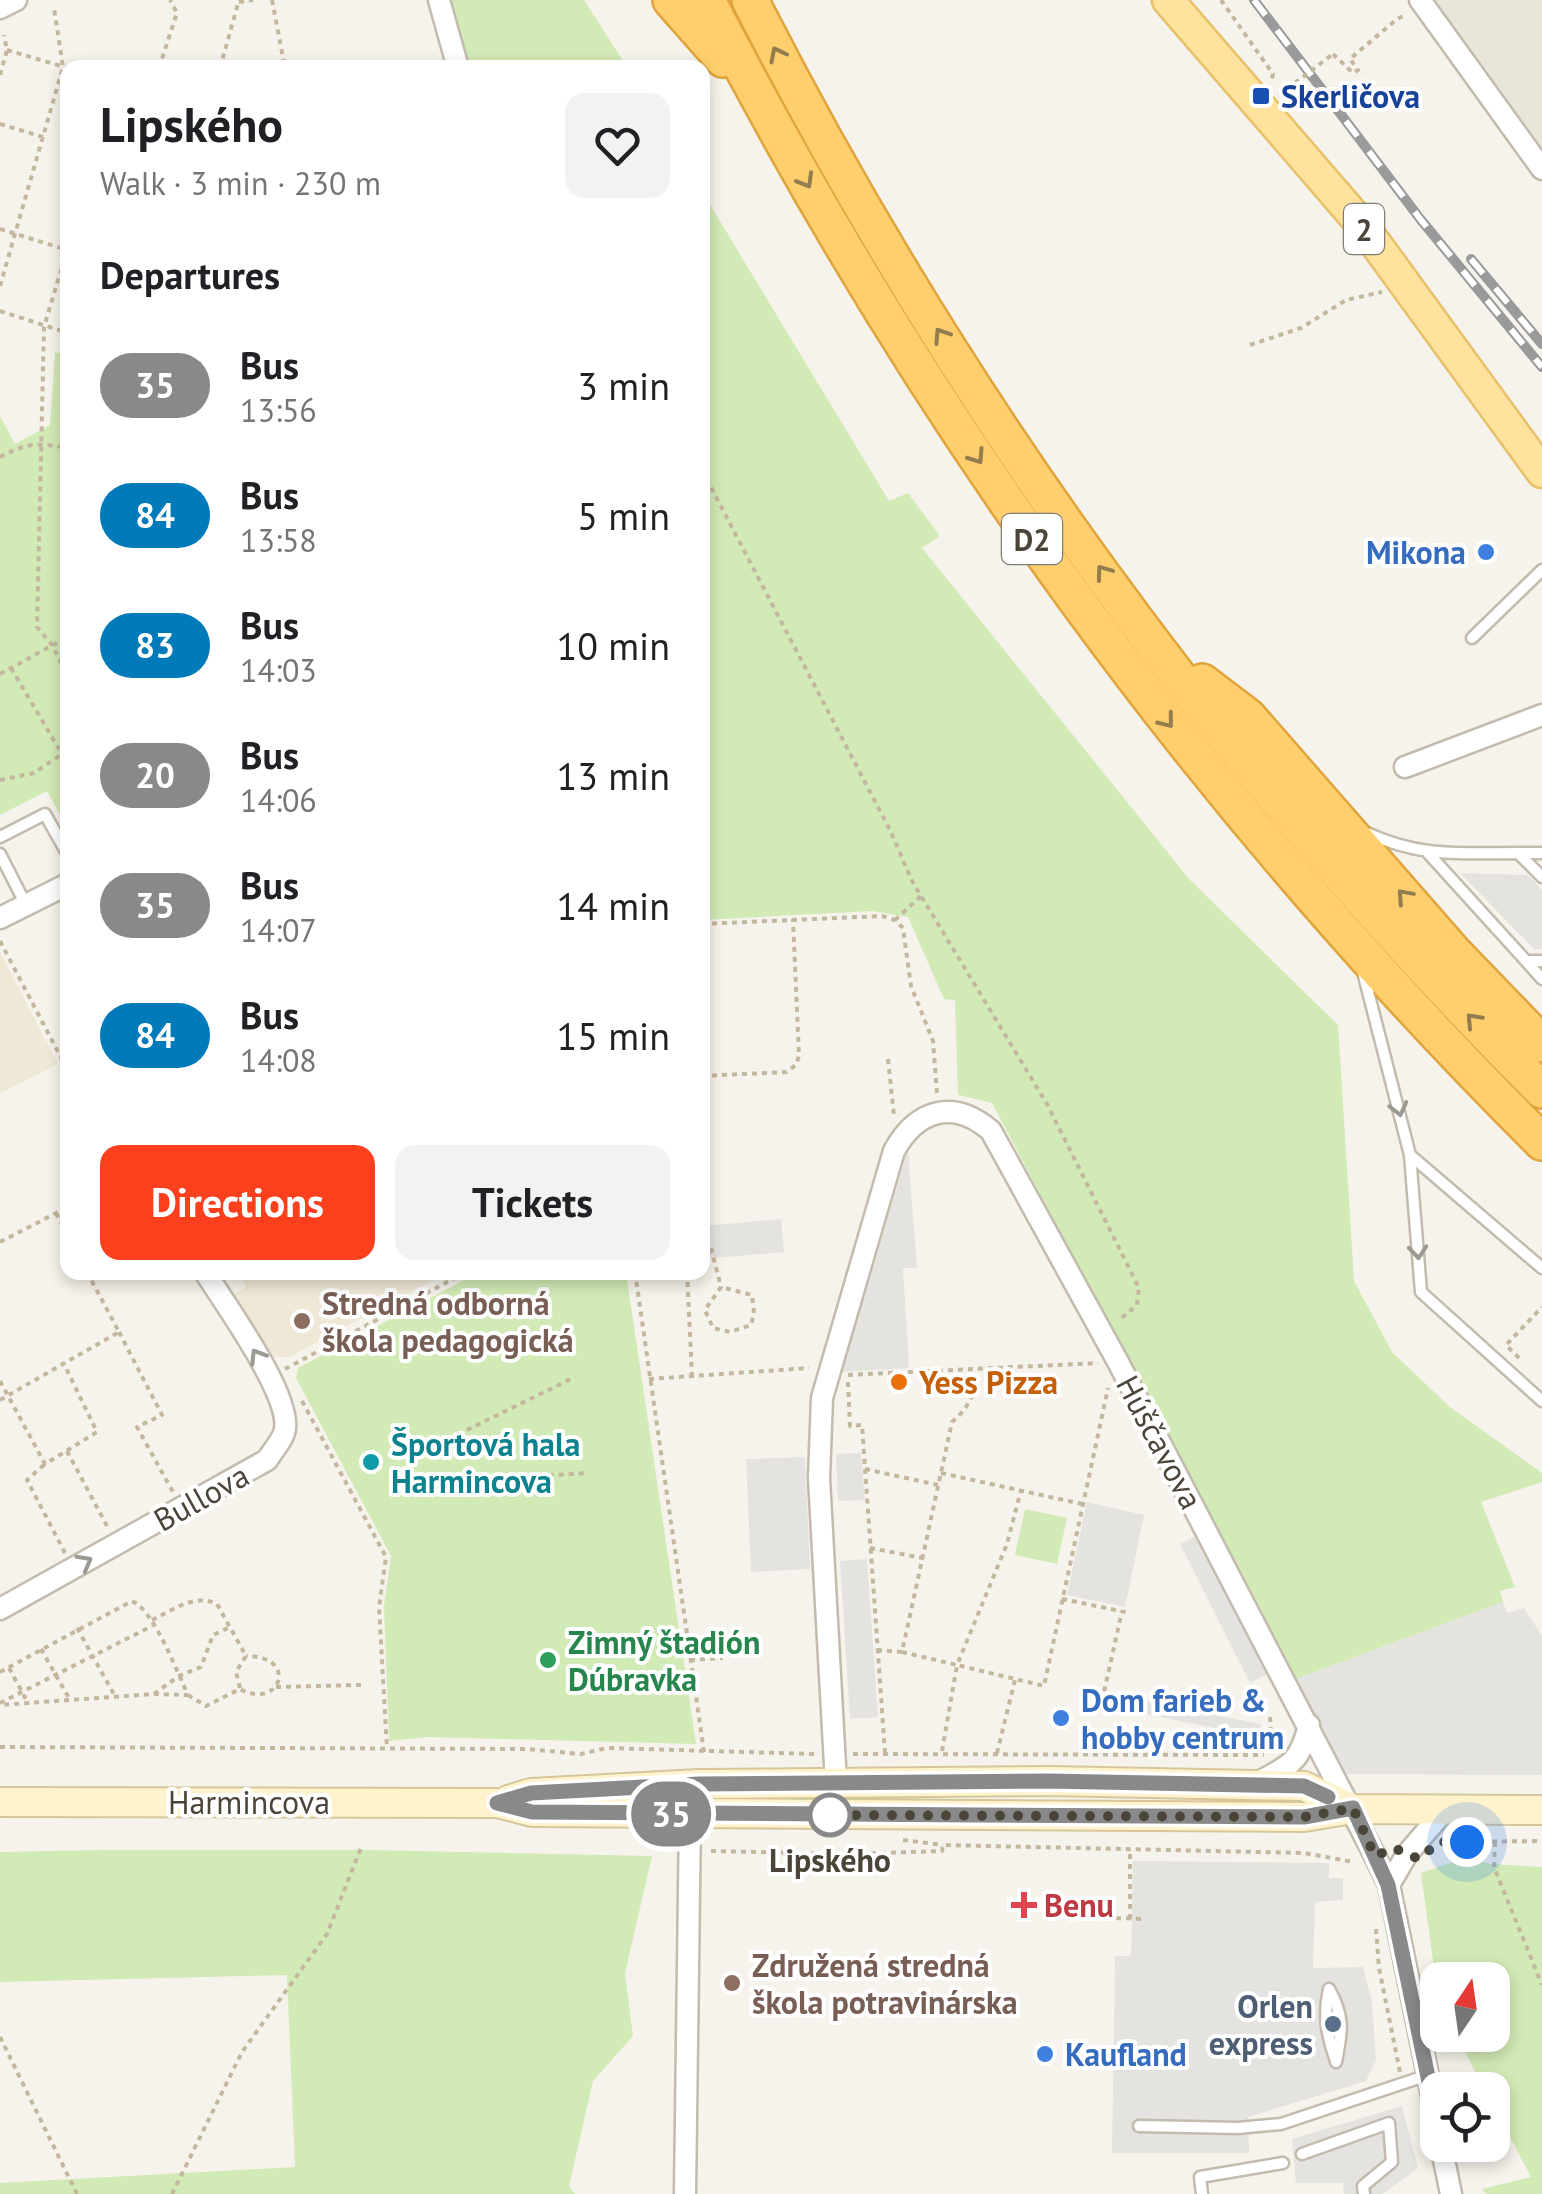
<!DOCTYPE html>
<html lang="en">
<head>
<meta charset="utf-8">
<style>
  :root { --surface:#fff; --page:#f2f2f2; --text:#202124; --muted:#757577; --accent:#fc3f1d }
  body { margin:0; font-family:"PT Sans",sans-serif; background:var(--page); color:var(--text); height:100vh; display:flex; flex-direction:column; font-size:38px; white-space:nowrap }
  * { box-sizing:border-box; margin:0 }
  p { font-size:32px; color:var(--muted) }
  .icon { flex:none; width:55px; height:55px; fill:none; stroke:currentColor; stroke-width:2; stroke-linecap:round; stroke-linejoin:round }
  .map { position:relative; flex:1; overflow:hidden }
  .side { position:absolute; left:60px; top:60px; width:650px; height:1220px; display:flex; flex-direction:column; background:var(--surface); border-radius:20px; box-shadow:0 5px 15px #0003 }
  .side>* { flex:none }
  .badge { padding:0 20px; border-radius:32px; font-size:35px; line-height:65px }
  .needle { width:65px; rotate:13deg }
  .tools { position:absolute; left:1420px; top:1962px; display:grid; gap:20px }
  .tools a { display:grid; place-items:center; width:90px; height:90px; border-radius:20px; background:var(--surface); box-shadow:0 5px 15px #0003; font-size:50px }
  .you { position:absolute; width:50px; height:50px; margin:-25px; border:8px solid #fff; border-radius:50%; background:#1a73e8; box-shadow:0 0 0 15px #1a73e833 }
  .map>.badge { position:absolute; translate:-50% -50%; box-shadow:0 0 0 5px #fff }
  h2 { padding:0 40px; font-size:38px; line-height:90px }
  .round { display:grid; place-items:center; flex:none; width:105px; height:105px; border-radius:20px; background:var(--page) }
  .head { display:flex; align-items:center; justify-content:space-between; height:170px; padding:0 40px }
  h1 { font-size:48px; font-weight:800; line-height:75px }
  .cta { display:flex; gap:20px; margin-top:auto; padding:20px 40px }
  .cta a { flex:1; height:115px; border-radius:20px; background:var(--accent); color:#fff; font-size:40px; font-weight:800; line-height:115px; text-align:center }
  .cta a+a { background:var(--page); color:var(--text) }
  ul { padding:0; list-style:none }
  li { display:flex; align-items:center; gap:30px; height:130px; padding:0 40px }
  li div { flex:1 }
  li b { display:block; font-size:38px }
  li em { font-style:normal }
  li .badge { min-width:110px; font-weight:700; text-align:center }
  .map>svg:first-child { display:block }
  .residential { fill:#eae5da }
  .education { fill:#efe8d6 }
  .green { fill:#d2eab5 }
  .parking { fill:#e5e3e0 }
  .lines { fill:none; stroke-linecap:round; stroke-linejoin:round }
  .lane-casing { stroke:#c2bbae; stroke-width:15 }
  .street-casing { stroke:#c2bbae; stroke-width:25 }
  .secondary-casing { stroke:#d6c79b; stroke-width:32 }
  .primary-casing { stroke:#e6c16a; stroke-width:35 }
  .highway-casing { stroke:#e0a43c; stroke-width:40 }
  .path { stroke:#c4b79f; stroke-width:4; stroke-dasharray:5 5; stroke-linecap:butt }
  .lane { stroke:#fff; stroke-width:10 }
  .street { stroke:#fff; stroke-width:20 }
  .secondary { stroke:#fff3cd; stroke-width:28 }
  .primary { stroke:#ffe39c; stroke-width:30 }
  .highway { stroke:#ffcf6e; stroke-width:35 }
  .rail-casing { stroke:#9a9a9a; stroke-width:10 }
  .rail { stroke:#fff; stroke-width:6; stroke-dasharray:19; stroke-linecap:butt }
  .path-bridge { stroke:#c4b79f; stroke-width:4; stroke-dasharray:5 5; stroke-linecap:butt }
  .oneway { stroke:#937c4e }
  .oneway2 { stroke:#9c9892 }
  .line-casing { stroke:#fff; stroke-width:22 }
  .line { stroke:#898989; stroke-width:15 }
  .walk { stroke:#4b4439; stroke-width:10; stroke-dasharray:0 18 }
  .transit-dot { fill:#1a4fb4; stroke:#fff; stroke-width:4 }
  .shop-dot { fill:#3f7fe0; stroke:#fff; stroke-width:4 }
  .education-dot { fill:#8d6e63; stroke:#fff; stroke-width:4 }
  .food-dot { fill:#e8710a; stroke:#fff; stroke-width:4 }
  .culture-dot { fill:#0f9aa8; stroke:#fff; stroke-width:4 }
  .leisure-dot { fill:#2e9e5b; stroke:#fff; stroke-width:4 }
  .stop-dot { fill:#fff; stroke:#898989; stroke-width:5 }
  .health-dot { fill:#e0444e; stroke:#fff; stroke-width:4 }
  .service-dot { fill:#5c6f8a; stroke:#fff; stroke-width:4 }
  .labels { text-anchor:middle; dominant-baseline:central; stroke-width:8; stroke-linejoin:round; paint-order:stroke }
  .shield { fill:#fff; stroke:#817c74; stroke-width:2.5 }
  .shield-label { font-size:30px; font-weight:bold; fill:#4b4439 }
  .transit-label { font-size:32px; font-weight:bold; fill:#164399; stroke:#fff; text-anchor:start }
  .shop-label { font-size:32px; font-weight:bold; fill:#366cbe; stroke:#fff; text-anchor:start }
  .education-label { font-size:32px; font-weight:bold; fill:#785e54; stroke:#fff; text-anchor:start }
  .food-label { font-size:32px; font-weight:bold; fill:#c56008; stroke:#fff; text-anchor:start }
  .street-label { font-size:32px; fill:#4b4439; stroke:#fff }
  .culture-label { font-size:32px; font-weight:bold; fill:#0d838f; stroke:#fff; text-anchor:start }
  .leisure-label { font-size:32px; font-weight:bold; fill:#27864d; stroke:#fff; text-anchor:start }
  .stop-label { font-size:32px; font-weight:bold; fill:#4b4439; stroke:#fff }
  .health-label { font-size:32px; font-weight:bold; fill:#be3a42; stroke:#fff; text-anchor:start }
  .service-label { font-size:32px; font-weight:bold; fill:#4e5e75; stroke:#fff; text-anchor:end }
</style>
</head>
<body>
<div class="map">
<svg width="1542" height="2194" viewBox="0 0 1542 2194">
  <rect width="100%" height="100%" fill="#f6f3ec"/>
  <path class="residential" d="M1420 0H1542V169Z"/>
  <path class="education" d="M0 952 58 1064 0 1093Z
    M240 1273H447L289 1357H275L263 1348 234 1294 246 1287Z"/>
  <path class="green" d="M450 0H584L627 67H469Z
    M703 193 889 501 908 493 940 536 922 548 1190 880 1338 1025 1354 1281 1392 1352 1450 1407 1542 1473V1482L1481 1502 1515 1587 1500 1591 1503 1602 1296 1679 992 1103 958 1095 955 1000 944 999 908 917 872 911 703 920Z
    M55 352 68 355 67 828 47 791 0 815V416L15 444 50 425Z
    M558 1272 626 1273 696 1744 427 1737 389 1741 384 1606 391 1556 296 1378 298 1368 470 1277Z
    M1025 1509 1067 1518 1057 1564 1015 1555Z
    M104 1850H369L652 1856 625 1973 633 2036 593 2081 569 2186 575 2194H0V2183L295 2167 287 1975 0 1982V1852Z
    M1464 1858 1491 1864 1542 1867V2194H1486L1482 2189 1531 2177 1493 2104 1492 2090H1485L1456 2035H1492V1980H1438L1437 1990 1421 1873Z"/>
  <path class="parking" d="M1460 873 1528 875 1542 890V949H1534Z
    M908 1150 917 1268H903L909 1368 842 1372Z
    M781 1219 784 1252 703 1259V1226Z
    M861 1453 865 1500 838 1501 836 1454Z
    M805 1457 810 1569 751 1572 746 1459Z
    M1087 1502 1144 1515 1125 1607 1067 1595Z
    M1200 1534 1270 1673 1250 1683 1180 1544Z
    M867 1559 878 1717 850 1719 840 1561Z
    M1503 1602 1507 1613 1524 1608 1542 1636V1775L1346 1774 1296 1679Z
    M1143 1701 1261 1724 1259 1737 1141 1713Z
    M1133 1861 1329 1863V1878H1343V1900L1315 1902 1313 1968 1363 1967 1372 2002 1376 2060 1366 2081 1248 2117 1249 2153H1112L1115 1956H1131Z
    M1402 2106 1418 2168 1383 2194H1344L1343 2183H1296L1292 2139Z"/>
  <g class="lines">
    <defs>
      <path id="lane" d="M1472 638 1542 570
        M1367 833C1423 858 1458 853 1518 853L1542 877
        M0 837 45 814 68 855
        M1428 853 1526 961H1542
        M1518 853H1542
        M0 854 26 905
        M1526 961 1542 979
        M1363 972 1410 1155 1542 1268
        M1410 1155 1421 1292 1542 1401
        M1329 1989C1345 2017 1342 2032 1336 2062
        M1329 1989C1323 2015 1327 2036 1336 2061
        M1139 2126 1238 2128 1281 2124 1428 2075
        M1302 2154 1389 2123 1392 2162 1363 2186 1364 2194
        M1202 2194 1200 2177 1283 2163"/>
      <path id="street" d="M439 0 458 68
        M1420 0 1542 169
        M0 8 16 0
        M1405 767 1542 715
        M0 918 68 884
        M0 1609 267 1460C272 1452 281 1442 284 1433 296 1401 224 1303 205 1272
        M836 1783 819 1478 822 1398 894 1151C917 1109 954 1099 991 1131L1118 1362 1375 1856 1389 1885 1438 2125
        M1257 1783C1290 1765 1300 1763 1309 1725
        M1389 1885 1407 1854 1444 1811
        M1441 2145 1451 2194
        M685 2194 690 1814 694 1802"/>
      <path id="secondary" d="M508 1800 531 1793 699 1784 1049 1781 1304 1786 1353 1809
        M0 1802 497 1803 532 1812 1304 1817 1353 1809 1542 1810"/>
      <path id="primary" d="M1168 0 1362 225 1542 472"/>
      <path id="highway" d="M671 0 723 59
        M707 0C926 426 1202 803 1542 1142
        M750 0C953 400 1224 773 1542 1090
        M1202 682 1248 717 1454 953 1542 1044"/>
    </defs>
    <use href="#lane" class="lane-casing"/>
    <use href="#street" class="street-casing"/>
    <use href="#secondary" class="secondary-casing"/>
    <use href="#primary" class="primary-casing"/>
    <use href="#highway" class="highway-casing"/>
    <path class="path" d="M272 0 285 68
      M1221 0 1273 74 1271 83
      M239 2 253 0
      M7 50 68 68
      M1333 54 1353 73 1358 70 1350 59 1397 19 1407 14
      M159 68 177 13 170 0
      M220 68 239 0
      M0 75 7 50 4 35
      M0 124 43 137
      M0 229 67 250 44 327 37 627 52 645 68 676
      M0 286 63 67 54 8
      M0 311 68 333
      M1250 345 1301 328 1346 300 1382 292
      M0 457C28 442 37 443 68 448
      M702 470 890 830 912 881 1047 1104 1139 1288 1137 1305 1118 1321
      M11 668 62 754 68 770
      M0 674 62 640
      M0 780 34 773 62 754
      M895 920 923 894
      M702 924 882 916 895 920 903 928 911 986 933 1041 937 1094
      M0 941 68 1071
      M888 1059 894 1116
      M702 1076 786 1072 796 1065 799 1056 793 919
      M56 1213 68 1235
      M0 1242 68 1207
      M711 1248 721 1287 705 1310 713 1328 730 1332 751 1325 754 1313 752 1295 721 1287
      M635 1272 704 1752
      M687 1272 692 1376
      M119 1332 162 1415 137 1427 173 1492
      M1519 1358 1506 1345 1542 1307
      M285 1369 466 1272
      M848 1375 1098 1363
      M649 1379 809 1368
      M0 1381 45 1464 97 1432 64 1364
      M848 1382 850 1426 862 1425 885 1753
      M0 1400 119 1332 87 1272
      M302 1401 386 1557 379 1607 387 1749
      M67 1451 107 1526
      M422 1452 575 1377
      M44 1465 27 1480 65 1553
      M865 1469 938 1485
      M941 1473 1082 1504
      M439 1482 588 1473
      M870 1548 923 1558
      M1062 1599 1130 1613
      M152 1620C173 1610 195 1593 217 1604L246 1656
      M77 1628 116 1698
      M41 1649 70 1700
      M877 1650 902 1652 952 1422C970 1407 975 1392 980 1368
      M902 1652 957 1665 1007 1544 1021 1490
      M690 1660 723 1658
      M9 1668 28 1703
      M0 1672 132 1601C154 1610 177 1672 188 1695L154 1694 0 1705
      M276 1687 361 1685
      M240 1688 236 1672 246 1656
      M154 1694 179 1676 201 1667 213 1635 228 1628
      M188 1695 206 1706 240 1689C280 1711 300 1656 246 1656
      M1102 1701 1122 1611
      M0 1703 152 1626
      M1270 1717 1272 1752
      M0 1747 527 1749 581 1754 607 1748 814 1754
      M942 1751 957 1665 1044 1686 1108 1388
      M997 1753 1015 1680
      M853 1754 1264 1755
      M903 1840 943 1845
      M1442 1842 1542 1841
      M1495 1842 1494 1867 1542 1985
      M658 1850 659 1834
      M711 1851 849 1854 942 1851 943 1845 1304 1853 1354 1862
      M1116 1918 1144 1919
      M1130 1919V1851
      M1376 1929 1379 1968 1400 2072
      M0 2037 77 2194
      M172 2194 242 2052 327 1934 362 1845"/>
    <use href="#lane" class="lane"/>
    <use href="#street" class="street"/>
    <use href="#secondary" class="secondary"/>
    <use href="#primary" class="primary"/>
    <use href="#highway" class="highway"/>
    <defs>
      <path id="rail" d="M1254 0 1421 220 1542 367
        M1471 259 1542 344"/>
    </defs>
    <use href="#rail" class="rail-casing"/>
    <use href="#rail" class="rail"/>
    <path class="path-bridge" d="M1279 95 1333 54"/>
  </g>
  <defs><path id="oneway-chevron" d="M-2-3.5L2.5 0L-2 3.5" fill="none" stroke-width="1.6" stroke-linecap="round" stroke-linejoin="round" transform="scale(2.5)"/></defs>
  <g class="oneway">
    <use href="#oneway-chevron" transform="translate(777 54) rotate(-117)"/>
    <use href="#oneway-chevron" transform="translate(806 181) rotate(60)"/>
    <use href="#oneway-chevron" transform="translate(941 335) rotate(-123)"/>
    <use href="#oneway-chevron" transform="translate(977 457) rotate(56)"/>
    <use href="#oneway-chevron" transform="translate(1103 572) rotate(-126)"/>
    <use href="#oneway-chevron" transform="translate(1167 721) rotate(52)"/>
    <use href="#oneway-chevron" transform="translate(1404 896) rotate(-132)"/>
    <use href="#oneway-chevron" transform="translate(1473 1020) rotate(-133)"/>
  </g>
  <g class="oneway2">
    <use href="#oneway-chevron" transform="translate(1399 1109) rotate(76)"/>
    <use href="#oneway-chevron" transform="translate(1418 1252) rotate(85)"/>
    <use href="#oneway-chevron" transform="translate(257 1356) rotate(-122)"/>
    <use href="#oneway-chevron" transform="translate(85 1562) rotate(-29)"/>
  </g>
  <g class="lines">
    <defs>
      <path id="line" d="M1328 1797 1304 1786 1048 1781 699 1784 531 1793 497 1803 532 1812 1304 1817 1353 1808 1388 1885 1438 2125"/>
    </defs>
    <use href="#line" class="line-casing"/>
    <use href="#line" class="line"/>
    <path class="walk" d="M830 1815H825L1304 1817 1353 1808 1375 1856 1394 1848 1419 1859 1439 1842H1467"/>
  </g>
  <rect class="transit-dot" x="1251" y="86" width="20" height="20" rx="5"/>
  <g class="shop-dot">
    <circle cx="1486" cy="552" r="10"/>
    <circle cx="1061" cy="1718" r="10"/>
    <circle cx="1045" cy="2054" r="10"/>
  </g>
  <g class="education-dot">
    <circle cx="302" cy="1321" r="10"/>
    <circle cx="732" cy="1983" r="10"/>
  </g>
  <circle class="food-dot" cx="899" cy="1382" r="10"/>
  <circle class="culture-dot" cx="371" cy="1462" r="10"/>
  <circle class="leisure-dot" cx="548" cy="1660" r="10"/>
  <circle class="stop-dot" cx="830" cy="1815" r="20"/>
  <path class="health-dot" d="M1019 1890h10v10h10v10h-10v10h-10v-10h-10v-10h10z"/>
  <circle class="service-dot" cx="1333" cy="2024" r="10"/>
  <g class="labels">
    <g class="shield">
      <rect x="1344" y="204" width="40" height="50" rx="8"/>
      <rect x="1002" y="514" width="60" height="50" rx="8"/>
    </g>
    <g class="shield-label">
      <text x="1364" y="229">2</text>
      <text x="1032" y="539">D2</text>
    </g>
    <g class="transit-label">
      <text x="1281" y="96">Skerličova</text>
    </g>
    <g class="shop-label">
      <text x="1466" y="552" text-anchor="end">Mikona</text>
      <text x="1081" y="1700">Dom farieb &amp;<tspan x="1081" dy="37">hobby centrum</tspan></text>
      <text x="1065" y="2054">Kaufland</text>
    </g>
    <g class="education-label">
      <text x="322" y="1303">Stredná odborná<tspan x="322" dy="37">škola pedagogická</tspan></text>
      <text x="752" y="1965">Združená stredná<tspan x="752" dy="37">škola potravinárska</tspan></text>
    </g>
    <g class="food-label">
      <text x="919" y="1382">Yess Pizza</text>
    </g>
    <g class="street-label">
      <text transform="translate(1160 1442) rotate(62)">Húščavova</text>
      <text transform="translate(201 1497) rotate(-29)">Bullova</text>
      <text x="249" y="1802">Harmincova</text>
    </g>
    <g class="culture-label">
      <text x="391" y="1444">Športová hala<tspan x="391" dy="37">Harmincova</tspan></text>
    </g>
    <g class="leisure-label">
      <text x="568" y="1642">Zimný štadión<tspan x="568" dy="37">Dúbravka</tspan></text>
    </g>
    <g class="stop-label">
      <text x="830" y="1860">Lipského</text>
    </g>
    <g class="health-label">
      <text x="1044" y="1905">Benu</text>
    </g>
    <g class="service-label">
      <text x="1313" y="2006">Orlen<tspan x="1313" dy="37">express</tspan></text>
    </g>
  </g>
</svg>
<div class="tools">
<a><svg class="needle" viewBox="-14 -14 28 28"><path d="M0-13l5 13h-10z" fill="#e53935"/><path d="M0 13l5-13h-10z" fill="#757577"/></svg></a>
<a><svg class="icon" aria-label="locate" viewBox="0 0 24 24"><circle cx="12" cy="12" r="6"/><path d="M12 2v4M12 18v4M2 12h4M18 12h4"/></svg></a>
</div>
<div class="you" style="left:1467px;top:1842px"></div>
<b class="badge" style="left:671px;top:1814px;background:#898989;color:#fff">35</b>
<section class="side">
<div class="head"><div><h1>Lipského</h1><p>Walk · 3 min · 230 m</p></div><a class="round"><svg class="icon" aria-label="heart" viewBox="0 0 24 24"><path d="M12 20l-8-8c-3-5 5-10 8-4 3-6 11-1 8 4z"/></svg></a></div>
<h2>Departures</h2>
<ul>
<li><span class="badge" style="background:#898989;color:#fff">35</span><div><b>Bus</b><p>13:56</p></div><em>3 min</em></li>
<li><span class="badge" style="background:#007ab8;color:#fff">84</span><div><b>Bus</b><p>13:58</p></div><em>5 min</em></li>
<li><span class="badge" style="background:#007ab8;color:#fff">83</span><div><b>Bus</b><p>14:03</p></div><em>10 min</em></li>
<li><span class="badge" style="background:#898989;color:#fff">20</span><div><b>Bus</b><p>14:06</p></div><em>13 min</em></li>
<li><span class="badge" style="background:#898989;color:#fff">35</span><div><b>Bus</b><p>14:07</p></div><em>14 min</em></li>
<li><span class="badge" style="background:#007ab8;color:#fff">84</span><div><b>Bus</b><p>14:08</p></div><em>15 min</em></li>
</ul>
<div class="cta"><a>Directions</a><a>Tickets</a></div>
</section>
</div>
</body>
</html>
